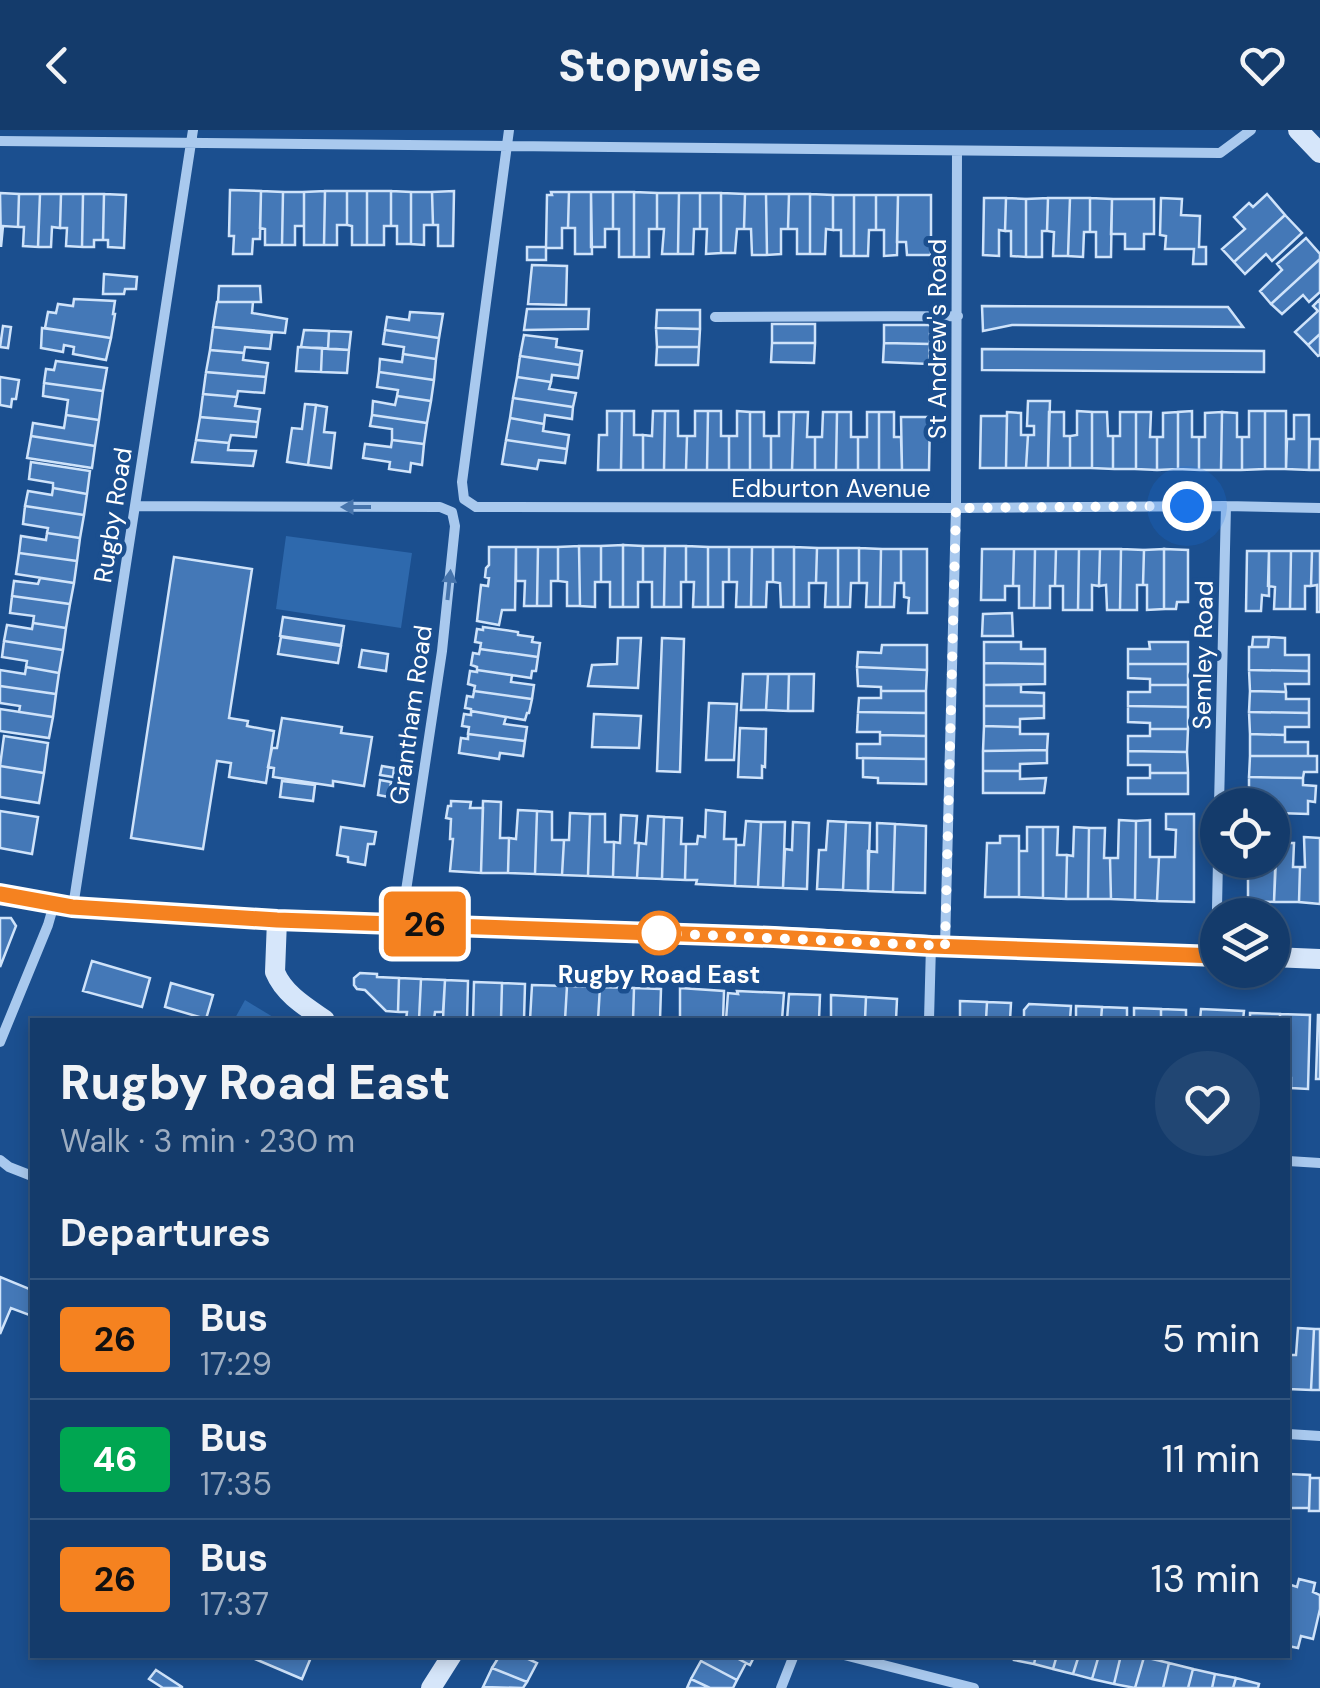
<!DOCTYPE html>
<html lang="en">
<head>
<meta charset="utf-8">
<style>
  :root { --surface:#143b6b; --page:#214673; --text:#f1f3f6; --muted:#9dadc1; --line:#33557e }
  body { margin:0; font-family:"DM Sans",sans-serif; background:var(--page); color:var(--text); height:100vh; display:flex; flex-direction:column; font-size:38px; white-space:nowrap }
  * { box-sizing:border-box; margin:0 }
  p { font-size:32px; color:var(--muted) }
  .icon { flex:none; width:55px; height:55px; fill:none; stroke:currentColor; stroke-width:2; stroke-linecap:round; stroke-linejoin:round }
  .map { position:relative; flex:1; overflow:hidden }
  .details { position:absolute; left:30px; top:888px; width:1260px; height:640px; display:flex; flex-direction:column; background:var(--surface); border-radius:0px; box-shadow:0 5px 15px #0003,0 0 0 2px var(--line) }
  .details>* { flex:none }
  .badge { padding:0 20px; border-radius:8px; font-size:35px; line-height:65px }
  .buttons { position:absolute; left:1200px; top:658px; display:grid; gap:20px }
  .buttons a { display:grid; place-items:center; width:90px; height:90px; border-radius:50%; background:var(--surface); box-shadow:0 5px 15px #0003,0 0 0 2px var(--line); font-size:50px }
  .you { position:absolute; width:50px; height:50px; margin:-25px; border:8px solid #fff; border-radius:50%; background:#1a73e8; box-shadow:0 0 0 15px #1a73e833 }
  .map>.badge { position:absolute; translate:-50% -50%; box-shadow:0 0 0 5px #fff }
  h2 { padding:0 30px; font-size:38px; line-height:90px }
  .round { display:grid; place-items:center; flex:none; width:105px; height:105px; border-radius:52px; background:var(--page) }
  .overview { display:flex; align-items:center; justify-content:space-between; height:170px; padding:0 30px }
  h1 { font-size:48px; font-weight:800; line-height:75px }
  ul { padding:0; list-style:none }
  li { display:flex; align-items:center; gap:30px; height:120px; padding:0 30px; border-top:2px solid var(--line) }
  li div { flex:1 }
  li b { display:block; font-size:38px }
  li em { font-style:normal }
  li .badge { min-width:110px; font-weight:700; text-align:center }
  header { display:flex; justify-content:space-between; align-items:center; height:130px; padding:0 30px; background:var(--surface); font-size:45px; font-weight:800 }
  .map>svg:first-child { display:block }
  .green { fill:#2e69ad }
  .building { fill:#4478b7; stroke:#cfe3fa; stroke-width:2.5 }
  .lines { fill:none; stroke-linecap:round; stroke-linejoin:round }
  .street { stroke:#a9c9ee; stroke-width:10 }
  .secondary { stroke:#d6e6fa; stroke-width:20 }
  .oneway { fill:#4674ac }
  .line-casing { stroke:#fff; stroke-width:22 }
  .line { stroke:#f58220; stroke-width:15 }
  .walk { stroke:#fff; stroke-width:10; stroke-dasharray:0 18 }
  .stop-dot { fill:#fff; stroke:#f58220; stroke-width:5 }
  .labels { text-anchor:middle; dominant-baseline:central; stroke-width:9; stroke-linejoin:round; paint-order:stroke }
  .street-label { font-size:25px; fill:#fff; stroke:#1b4f8f }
  .stop-label { font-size:25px; font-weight:bold; fill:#fff; stroke:#1b4f8f }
</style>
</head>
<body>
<header><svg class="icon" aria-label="back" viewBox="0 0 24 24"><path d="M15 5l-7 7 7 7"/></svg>Stopwise<svg class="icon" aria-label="heart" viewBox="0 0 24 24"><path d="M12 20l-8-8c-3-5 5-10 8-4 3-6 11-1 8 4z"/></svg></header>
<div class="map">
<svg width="1320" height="1558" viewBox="0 0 1320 1558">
  <rect width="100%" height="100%" fill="#1b4f8f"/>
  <path class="green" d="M286 406 412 423 401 498 276 479Z
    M245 870 278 890H234Z"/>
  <path class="building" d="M230 60 261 61 260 109H253L252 124H233L234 106H229Z
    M261 61 283 62 282 115H265V99L260 98Z
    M325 61H347V95H337V115H324Z
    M325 61 324 115H304V62Z
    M347 61H367V115H352V96L347 95Z
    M367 61H391V96H384V115H367Z
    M391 61 411 62V114H397V96H391Z
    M454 61 453 116H438V95H433L432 62Z
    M283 62H304V96H295V115H282Z
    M411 62H432L433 95H424V115L411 114Z
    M551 62H569L568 98H562V118H546L547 65H552Z
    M569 62H591L592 124H575V98H568Z
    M591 62H613V99H605V117H591Z
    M613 62H634V127H619V99H613Z
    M634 62 657 63V99H649V127H634Z
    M0 63 19 64 18 97 3 96 1 117Z
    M657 63H679L678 124H662L664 99H657Z
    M679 63H700V99H694L693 124H678Z
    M700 63H721V123L706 124 707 99H700Z
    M721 63 745 64 744 99H737L735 123H721Z
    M19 64H40L38 117 23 116 24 97H18Z
    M40 64H61L60 98 52 97 51 117H38Z
    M61 64H83L82 117 66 116 67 98H60Z
    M83 64H104L103 110H94V117H82Z
    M104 64 126 65 124 118 108 117V110H103Z
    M745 64H766L767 125H752L751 99H744Z
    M766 64H789L788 99H781V124L767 125Z
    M789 64H810V124H797V99H788Z
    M810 64 833 65V100L826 99 825 124H810Z
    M1267 64 1285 85 1234 132 1222 119 1245 99 1234 87 1249 73 1253 77Z
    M833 65H854V126H841V100H833Z
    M854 65H876V100H869L868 126H854Z
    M876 65H898L897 125 884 126V100H876Z
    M898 65H931V125H907L906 112H897Z
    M984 68H1006L1005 101 999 100V126L983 125Z
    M1006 68 1026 69V127L1011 126V101H1005Z
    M1048 68H1070L1068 126H1053L1054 102 1047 101Z
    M1048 68 1047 101H1042V127H1026V69Z
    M1070 68H1090V102H1084L1083 127 1068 126Z
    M1090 68 1112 69 1111 127H1096V102H1090Z
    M1161 68 1182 69 1181 85 1200 86 1199 117H1206V134H1193L1194 119H1165L1166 106 1160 105Z
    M1112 69H1154V104H1144V119H1125V104H1111Z
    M1285 85 1302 103 1272 131 1266 124 1245 144 1234 132Z
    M1306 108 1320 124V129L1271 174 1260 161 1282 140 1277 134Z
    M527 117H546V130H527Z
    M1320 129V162L1309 172 1303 165 1282 184 1271 174Z
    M532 135 567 136 566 175 528 174Z
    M104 144 137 147 136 159H125L124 164H103Z
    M219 156H260L261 172H218Z
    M74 169 115 171 113 184H115L111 208 45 198 48 182 56 183 58 174 73 176Z
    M1320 169V204L1308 215 1295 202 1318 181 1313 176Z
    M217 172H253L252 183 287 189 285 203 213 197Z
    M982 176 1228 177 1243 197 1012 195 983 201Z
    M527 179H589L588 199 524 200Z
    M657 180H700V199L656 198Z
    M410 182 443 184 439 208 385 200 387 187 409 190Z
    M772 194H815V213H772Z
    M884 195H930V214L884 213Z
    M3 196 11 197 8 218 0 217Z
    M213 197 272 203 270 219 245 217 244 223 210 220Z
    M42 198 111 208 106 230 73 224 74 217 64 215 63 222 41 218Z
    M656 198 700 199 699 217H657Z
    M304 200 329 201 328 219 301 217Z
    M385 200 439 208 436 229 403 224 404 217 383 214Z
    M329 201 351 202 349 220 328 219Z
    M1320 204V225L1318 226 1308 215Z
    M524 205 557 209 556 217 582 221 580 235 520 226Z
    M772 213H815L814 233 771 232Z
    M884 213 930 214 929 234 883 232Z
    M298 217 322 218 321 242 296 241Z
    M657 217H699L698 235H656Z
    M322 218 349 220 347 243 321 242Z
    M982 219 1264 221V242L982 240Z
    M210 220 244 223 243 230 268 233 266 247 206 242Z
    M403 224 436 229 434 250 379 242 380 229 402 232Z
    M520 226 580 235 578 248 552 245 551 252 517 247Z
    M56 231 107 238 103 261 44 253 46 239 54 240Z
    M206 242 266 247 264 263 238 261 237 267 203 264Z
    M379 242 434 250 431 271 397 266 398 260 377 257Z
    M0 247 19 250 16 269H12L11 277 0 275Z
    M517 247 551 252 549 259 576 263 573 277 513 268Z
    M44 253 103 261 99 290 66 285 68 270 43 266Z
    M203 264 237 267 235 276 260 279 258 292 200 287Z
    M397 266 431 271 427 293 372 285 373 271 395 275Z
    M513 268 573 277 572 289 545 285 544 294 510 288Z
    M1028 271H1050L1048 338H1026L1028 305H1034V296H1027Z
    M305 274 316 275 308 335 287 332 292 298 302 299Z
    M316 275 327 277 324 302 335 303 331 338 308 335Z
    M607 281H622L621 340H598L599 305H607Z
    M622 281H634V305H643V340H621Z
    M653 281H665L664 340H643V305L652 306Z
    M665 281H678V306H687L686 340H664Z
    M695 281H708L707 340H686L687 306H695Z
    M708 281H721V306H729V340H707Z
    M737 281 750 282V340H729V306H737Z
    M1077 281 1092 282V338H1070V306L1077 305Z
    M1192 281V307H1199V340L1178 339V282Z
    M1249 281H1265V339L1242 340V307H1249Z
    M1265 281H1286V339H1265Z
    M750 282H764V306H771V340H750Z
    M779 282H794L792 340H771V306H779Z
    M794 282H808L807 307H815V340H792Z
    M823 282H837L836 340H815V307H822Z
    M837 282H851V307H858V340H836Z
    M867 282H879V340H858V307H867Z
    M879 282H894V307H901L902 340H879Z
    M1007 282 1021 283V305H1028L1026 338H1006Z
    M1049 282H1064V306H1070V338H1048Z
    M1092 282H1107L1108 306H1113V339L1092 338Z
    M1120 282H1136V339H1113V306H1120Z
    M1136 282H1151L1150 307H1157V340L1136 339Z
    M1178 282V339L1157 340V307H1163V283Z
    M1222 282 1237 283V307H1242V340H1221Z
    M1222 282 1221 340H1199V307H1205V283Z
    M66 285 99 290 95 316 31 306 33 293 64 298Z
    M372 285 427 293 424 314 392 310V299L370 296Z
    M1294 285H1309V340L1286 339 1287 309H1294Z
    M981 286H1007L1006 338H980Z
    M200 287 258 292 256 307 231 305 229 313 196 310Z
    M901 287H930L929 340H902Z
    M510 288 544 294 543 301 569 305 567 319 506 310Z
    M31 306 95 316 92 338 27 328Z
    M1310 309H1320V340H1309Z
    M196 310 229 313 228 320 256 321 253 336 192 332Z
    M392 310 424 314 422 335 411 333 410 342 389 339 390 332 363 328 365 314 391 317Z
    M506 310 567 319 565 333 539 330 537 339 502 334Z
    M31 332 90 341 87 364 53 358V353L29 349Z
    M53 358 87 364 84 385 25 376 28 361 52 365Z
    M25 376 84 385 80 408 47 403 48 398 23 394Z
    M47 403 80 408 77 431 19 423 21 406 46 410Z
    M623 415 643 416V452H638V477H623Z
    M623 415V477H610V452H601V416Z
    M579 416H601V452H595V477L580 476Z
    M579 416 580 476H567V452L558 451V417Z
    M643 416H665L664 477H652V452H643Z
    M665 416H686V452H681V477H664Z
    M686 416 708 417V477H693L694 452H686Z
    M489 417H516L515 480H502L499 495 477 491 481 455 488 456 489 448 485 447 486 438 489 435Z
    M516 417H538L537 476H524L525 451H516Z
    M538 417H558V451H551V476H537Z
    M708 417H729V452H723V477H708Z
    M729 417H752L751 477H736L737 452H729Z
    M752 417H773V452H767L766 477H751Z
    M773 417H794V477H781L780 453 773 452Z
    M794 417 817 418 816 453H809V477H794Z
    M817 418H838V477H825L826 453H816Z
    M838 418H859V453H851L850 477H838Z
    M859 418 881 419 880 477H866L867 453H859Z
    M881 419H901V453H895L894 477H880Z
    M901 419H927V483H908L909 468 904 467V453H901Z
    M982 419H1014L1013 456H1005V470H981Z
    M1014 419H1035L1034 478H1019V456H1013Z
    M1035 419H1056L1055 456H1050V478H1034Z
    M1056 419H1079L1078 480H1063V456H1055Z
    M1079 419H1100L1099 456 1092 455V480H1078Z
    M1100 419H1121L1120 480H1107L1106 455 1099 456Z
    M1121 419 1144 420 1143 455H1137V480H1120Z
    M1164 419V479L1147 480V455H1143L1144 420Z
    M1164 419 1188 420V472H1177L1176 479H1164Z
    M1247 421H1269V466L1262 465 1261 481H1246Z
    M1269 421H1291L1290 479H1274L1275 457 1268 456Z
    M1291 421H1312L1311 456H1305V479H1290Z
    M1312 421H1320V482H1317V455L1311 456Z
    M19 423 77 431 74 453 16 444Z
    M174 427 252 439 229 588 248 591 247 596 274 601 266 653 229 647 231 633 217 631 203 719 131 708Z
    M40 448 74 453 70 474 12 466 14 451 38 454Z
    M12 466 70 474 66 498 33 493 34 486 10 483Z
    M1012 483 1013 506H982L983 484Z
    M283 487 344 496 341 515 280 506Z
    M33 493 66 498 63 520 4 511 7 495 32 499Z
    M483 497 518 502V505L533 507 532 512 540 513 538 527 480 519 481 513 475 512 477 499 483 500Z
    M281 507 341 516 338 533 278 524Z
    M1253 507H1269L1268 517H1252Z
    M1269 507 1285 508V525H1309V541L1249 540V517H1268Z
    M618 508H641L638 558 588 556 592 535 617 534Z
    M662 508 684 509 680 642 657 641Z
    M4 511 63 520 59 543 26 537 27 531 2 527Z
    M984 512H1021V519H1045V534L984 533Z
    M1149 512H1188V534H1128V519H1150Z
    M882 515H927V540L857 537 858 522 881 523Z
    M480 519 538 527 536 541H532L531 548 477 540V537L471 535 473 523 479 524Z
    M362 520 388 524 386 541 359 537Z
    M984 533 1045 534V554L984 555Z
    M1128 534H1188V555H1150V549L1128 548Z
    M26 537 59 543 56 564 0 556V540L25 544Z
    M857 537 927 540 926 561H881V557L858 556Z
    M477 540 512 545 511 552 534 555 532 569 474 561 475 556 468 554 470 541 477 542Z
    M1249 540 1309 541V554H1285L1286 562 1250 561Z
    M743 544H768L766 580H741Z
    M768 544H789L788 581 766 580Z
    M789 544H814L813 581H788Z
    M984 555H1021V562L1044 563V576H984Z
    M1150 555H1188V577L1128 576V562H1150Z
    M0 556 56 564 53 587 19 582 20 576 0 573Z
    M474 561 532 569 529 583H527L525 590 471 581V579L465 578 467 566 473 567Z
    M881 561H926V583L858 582 859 568H881Z
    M1250 561 1286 562V569H1309V583L1249 582Z
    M709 573 737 574 734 630H706Z
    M984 576H1044V588L1020 589V597L984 596Z
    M1128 576 1188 577V599H1150V593L1128 592Z
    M0 579 53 587 49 608 0 601Z
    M471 581 506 587 504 594 527 597 525 611 468 604 469 597 462 596 464 584 471 585Z
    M858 582 926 583V606L880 605V602H857Z
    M1249 582 1309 583V597H1285V605L1250 604Z
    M594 584 641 586 639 618 592 617Z
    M282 588 342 597 341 603 372 607 364 656 333 651V656L273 647 274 638 268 637 272 618H277Z
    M984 596 1020 597V604H1048L1047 620 983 621Z
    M740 598 766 599 765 637 762 636V648L738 647Z
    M1150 599H1188L1187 622 1128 621V606H1150Z
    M468 604 525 611 523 626 500 623 499 629 459 623 461 608 468 609Z
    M1250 604 1285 605V612H1308V626H1250Z
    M880 605 926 606V629L857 628V614H880Z
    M4 606 48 613 44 643 0 636Z
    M1047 620V633L1020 634V641H983V621Z
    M1128 621 1187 622 1188 643H1150V635H1128Z
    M1250 626H1317V642H1304L1303 648 1249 647Z
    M863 628 926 629V654L878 653V648L863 647Z
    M0 636 44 643 39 673 0 667Z
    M382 636 394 638 393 647 380 645Z
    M983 641H1020V649L1046 648 1044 663H983Z
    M1150 643H1188V664H1128V648H1150Z
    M1249 647 1303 648V655L1316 656 1315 672 1308 671V684L1277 683V671L1249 670Z
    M380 650 391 652 389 667 378 665Z
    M282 651 315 655 313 671 280 667Z
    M1249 670 1277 671V683H1272V675H1249Z
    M451 671 471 672 470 678H483L481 743 450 741 453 709H450L451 689 446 688 448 676H451Z
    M483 671 501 672 500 708H509L508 743H481Z
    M518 680 537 681 535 744 508 743 509 708 516 709Z
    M706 680 725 682 724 709H736L735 756 696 754 697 750H685L686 714H697L698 706 705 707Z
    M0 681 38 687 32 724 0 718Z
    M537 681 552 682V710H564L562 745 535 744Z
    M570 683 590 684 588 746 562 745 564 710H569Z
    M590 684H605V712H614L613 747 588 746Z
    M1166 684H1194V772L1157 771 1159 727H1175L1176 700 1166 699Z
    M621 685 637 686 635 713H639L637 748 613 747 614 712 620 713Z
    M648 686 664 687 662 749 637 748 639 713 646 714Z
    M664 687 682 688 681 714H686L685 750 662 749Z
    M1119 690 1136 691 1135 770 1111 769 1110 728H1118Z
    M1150 690V727H1159L1157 771 1135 770 1136 691Z
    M746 691 761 692 758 757 735 756 736 715H744Z
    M828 691 846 692 843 760 817 759 819 720H826Z
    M761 692H785L783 758 758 757Z
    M793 692 809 693 807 759 783 758 785 719 792 720Z
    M846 692 870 693 868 761 843 760Z
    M877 693 895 694 893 762 868 761V721L877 722Z
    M895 694 926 696 925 763 893 762Z
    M341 697 376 702 374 714H368L365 735 348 732V727L337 725Z
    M1027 697H1043V768L1019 767V721H1027Z
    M1043 697H1058L1057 725H1067L1066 769 1043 768Z
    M1074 697 1089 698 1088 769H1066L1067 725 1073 726Z
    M1089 698H1105L1104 728H1110L1111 769H1088Z
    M1000 706H1019V767H985L987 713H1000Z
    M1272 707H1277L1274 772 1248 771V730H1272Z
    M1304 707 1320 708V774L1299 772 1300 737H1305Z
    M1276 713H1294L1293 737H1300L1299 772H1274Z
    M0 788H11L16 796 0 837Z
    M92 831 150 848 142 877 83 861Z
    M360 843 377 844V847L399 848 398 882 386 881 365 860 357 859 354 855V848Z
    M399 848 421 849 419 890H406L407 882H398Z
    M421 849 445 850 443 882H435L434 890H419Z
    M445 850 468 851 467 890 443 889Z
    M474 852 502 853 501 890H473Z
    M171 853 213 865 206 889 165 877Z
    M502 853 525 854 524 890H501Z
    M532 855 567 856 565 890H530Z
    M567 856 600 857 598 890H565Z
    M600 857 634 858 633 890H598Z
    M634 858 661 859 660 890H633Z
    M680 858 724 861 723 890H680Z
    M737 861 784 863 782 890H726L728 863 738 864Z
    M789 864 820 865 819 890H787Z
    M831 865 866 867 865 890H831Z
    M866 867 897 869 896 890H865Z
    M960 871 987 872 986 890H960Z
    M987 872 1011 873 1010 890H986Z
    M1029 874 1071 876 1070 890H1024V880Z
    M1076 876 1102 877 1101 890H1076Z
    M1102 877 1127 878V890H1101Z
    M1134 878 1161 879V890H1134Z
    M1161 879 1186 880V890H1161Z
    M1201 879 1244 881 1243 890H1200Z
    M1250 883 1280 884V890H1250Z
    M1280 884 1310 885 1308 959 1291 958V948H1288V890H1280Z
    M1318 885H1320V949H1316Z
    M0 1147 32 1160V1186L11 1178 0 1204Z
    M1298 1198 1314 1199 1311 1260 1288 1259 1290 1225H1296Z
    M1314 1199H1320V1260H1311Z
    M1288 1344 1310 1345 1309 1378H1288Z
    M1310 1348H1320V1381H1309Z
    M1299 1449 1315 1453 1313 1462 1320 1465V1479L1313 1509 1301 1506 1298 1518 1288 1516V1454L1297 1457Z
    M257 1525H312L302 1549 255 1529Z
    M500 1525H520L537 1533 527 1552 492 1538Z
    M704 1525H731L746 1533 737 1550 701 1531Z
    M731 1525H755L750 1535Z
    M1015 1525H1036L1034 1534 1014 1530Z
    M1036 1525H1057L1053 1539 1034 1534Z
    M1057 1525H1079L1073 1544 1053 1539Z
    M1079 1525H1099L1092 1549 1073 1544Z
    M1099 1525H1121L1114 1554 1092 1549Z
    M1121 1525 1144 1527 1135 1558 1114 1554Z
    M1144 1527 1169 1533 1163 1558H1135Z
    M701 1531 737 1550 733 1558H710L691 1549Z
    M1169 1533 1193 1539 1188 1558H1163Z
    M492 1538 527 1552 523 1558 483 1557Z
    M1193 1539 1215 1544 1212 1558H1188Z
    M156 1540 182 1557V1558H163L149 1549Z
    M1215 1544 1236 1548 1233 1558H1212Z
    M1236 1548 1259 1554 1258 1558H1233Z
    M691 1549 710 1558H687Z"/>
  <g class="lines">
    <path class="street" d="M509 0 462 352 464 369 476 377 956 378 1226 376 1320 378
      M0 11 1220 23 1251 0
      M715 187 958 186
      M135 376 440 377 452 382 455 396 442 521 401 794
      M1219 675 1226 376
      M73 777 193 0
      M945 816 956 378 957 21
      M1216 826 1218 730
      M929 890 931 815
      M0 912 48 795 54 774
      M0 1030 9 1037 32 1046
      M1288 1031 1320 1033
      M1288 1304 1320 1306
      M844 1525 974 1558
      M781 1558 794 1525"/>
    <path class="secondary" d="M1298 0 1320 23
      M0 764 73 777 277 790 811 808 945 816 1218 826
      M277 790 275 842C284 864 306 877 325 890
      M1272 827 1320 829
      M431 1558 452 1525"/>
  </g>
  <defs><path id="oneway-solid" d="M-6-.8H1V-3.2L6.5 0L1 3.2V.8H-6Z" transform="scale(2.5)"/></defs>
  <g class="oneway">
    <use href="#oneway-solid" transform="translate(356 377) rotate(-180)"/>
    <use href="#oneway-solid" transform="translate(449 455) rotate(-84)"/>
  </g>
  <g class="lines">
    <defs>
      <path id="line" d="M0 764 72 777 277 790 774 807 931 816 1218 826"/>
    </defs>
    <use href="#line" class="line-casing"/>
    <use href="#line" class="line"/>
    <path class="walk" d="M659 803 945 816 956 378 1187 376"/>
  </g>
  <circle class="stop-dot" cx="659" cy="803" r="20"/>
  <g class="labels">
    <g class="street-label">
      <text transform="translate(937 209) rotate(-90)">St Andrew's Road</text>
      <text x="831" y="358">Edburton Avenue</text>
      <text transform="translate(113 385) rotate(-81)">Rugby Road</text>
      <text transform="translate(1203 525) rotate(-89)">Semley Road</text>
      <text transform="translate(411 585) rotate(-82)">Grantham Road</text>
    </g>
    <g class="stop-label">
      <text x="659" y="844">Rugby Road East</text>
    </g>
  </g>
</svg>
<div class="buttons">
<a><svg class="icon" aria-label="locate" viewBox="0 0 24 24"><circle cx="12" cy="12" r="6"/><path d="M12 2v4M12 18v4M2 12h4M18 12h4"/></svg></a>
<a><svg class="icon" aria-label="layers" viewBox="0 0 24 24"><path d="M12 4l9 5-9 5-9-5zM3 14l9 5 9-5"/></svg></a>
</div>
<div class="you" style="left:1187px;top:376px"></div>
<b class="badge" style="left:425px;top:794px;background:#f58220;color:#111">26</b>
<section class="details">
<div class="overview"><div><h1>Rugby Road East</h1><p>Walk · 3 min · 230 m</p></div><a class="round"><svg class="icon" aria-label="heart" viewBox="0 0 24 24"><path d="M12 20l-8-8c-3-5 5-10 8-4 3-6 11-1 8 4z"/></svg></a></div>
<h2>Departures</h2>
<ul>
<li><span class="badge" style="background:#f58220;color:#111">26</span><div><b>Bus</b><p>17:29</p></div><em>5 min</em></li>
<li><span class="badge" style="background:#00a651;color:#fff">46</span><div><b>Bus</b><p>17:35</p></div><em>11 min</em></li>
<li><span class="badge" style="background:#f58220;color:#111">26</span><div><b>Bus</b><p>17:37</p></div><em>13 min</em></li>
</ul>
</section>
</div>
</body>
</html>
